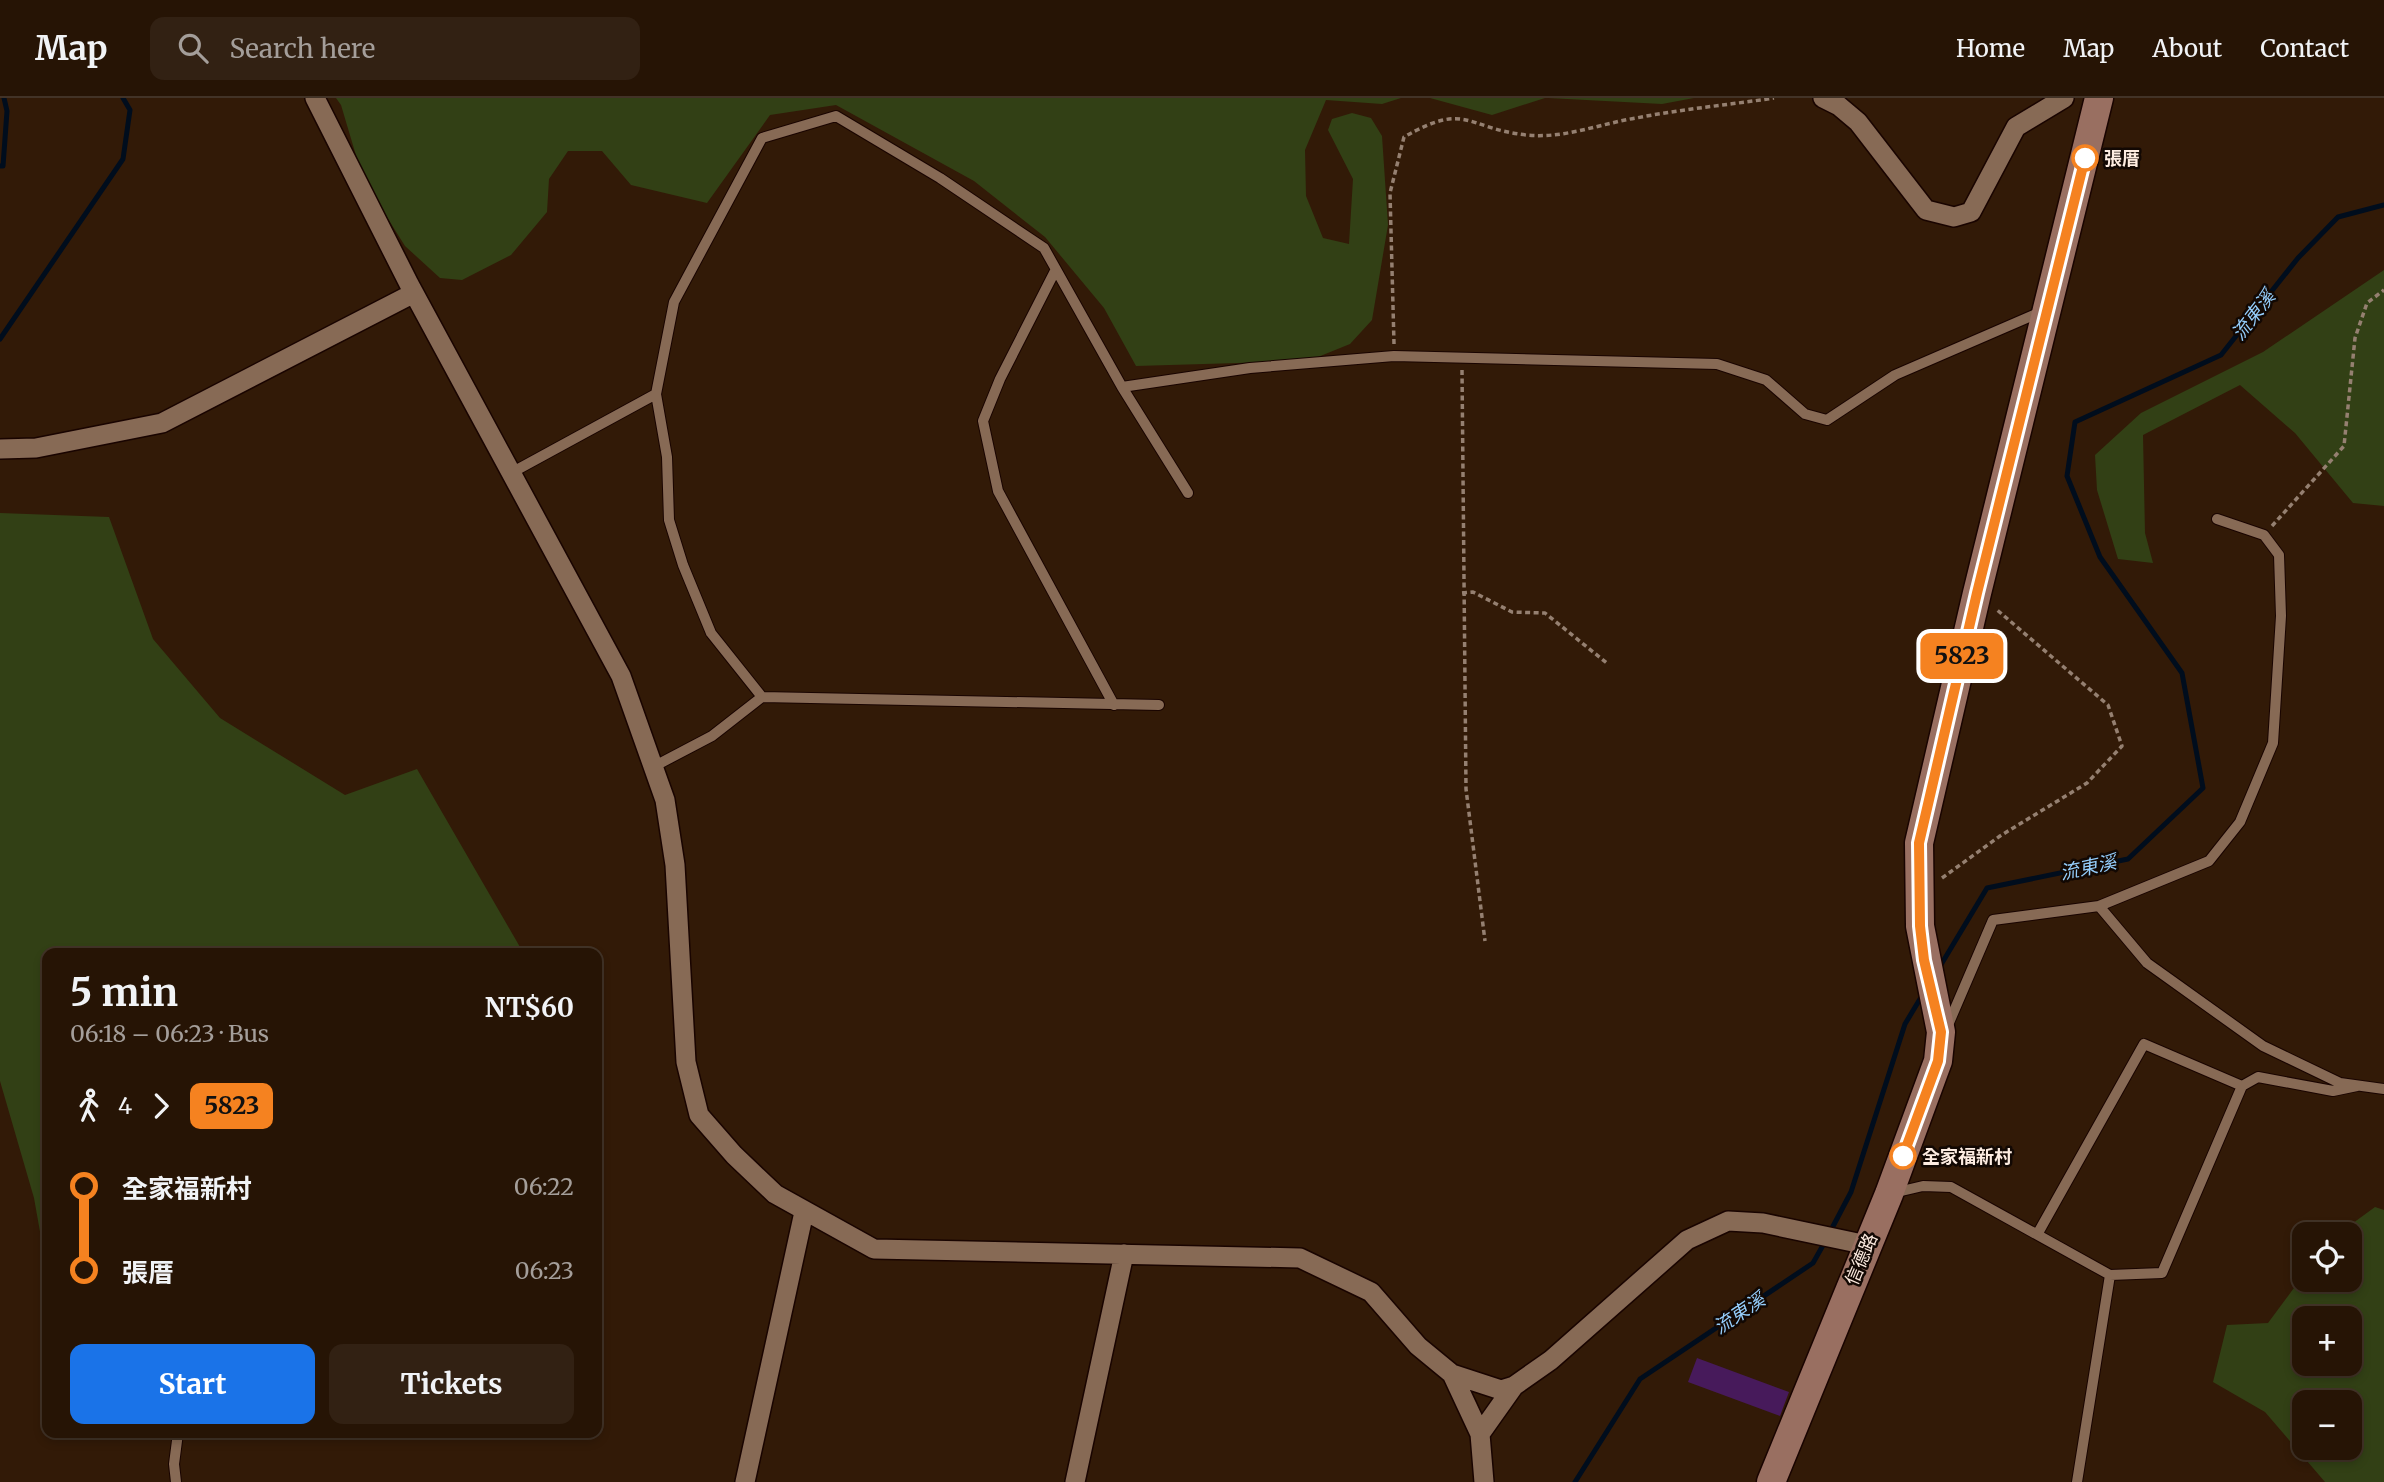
<!DOCTYPE html>
<html lang="en">
<head>
<meta charset="utf-8">
<style>
  :root { --surface:#261405; --page:#322113; --text:#f1f3f6; --muted:#a49e9a; --line:#423327; --accent:#1a73e8 }
  body { margin:0; font-family:Merriweather,"Noto Sans TC",serif; background:var(--page); color:var(--text); height:100vh; display:flex; flex-direction:column; font-size:26px; white-space:nowrap }
  * { box-sizing:border-box; margin:0 }
  p { font-size:23px; color:var(--muted) }
  .icon { flex:none; width:38px; height:38px; fill:none; stroke:currentColor; stroke-width:2; stroke-linecap:round; stroke-linejoin:round }
  .map { position:relative; flex:1; overflow:hidden }
  .panel { position:absolute; left:42px; top:850px; width:560px; height:490px; display:flex; flex-direction:column; background:var(--surface); border-radius:14px; box-shadow:0 4px 10px #0003,0 0 0 2px var(--line) }
  .panel>* { flex:none }
  .badge { padding:0 14px; border-radius:10px; font-size:24px; line-height:46px }
  .fabs { position:absolute; left:2292px; top:1124px; display:grid; gap:14px }
  .fabs a { display:grid; place-items:center; width:70px; height:70px; border-radius:14px; background:var(--surface); box-shadow:0 4px 10px #0003,0 0 0 2px var(--line); font-size:35px }
  .map>.badge { position:absolute; translate:-50% -50%; box-shadow:0 0 0 4px #fff }
  .legs { display:flex; align-items:center; gap:10px; height:77px; padding:0 28px; font-size:23px }
  .legs p { margin-inline-start:auto }
  .overview { display:flex; align-items:center; justify-content:space-between; height:119px; padding:0 28px }
  h1 { font-size:38px; font-weight:700; line-height:52px }
  .primary-button { display:flex; gap:14px; margin-top:auto; padding:14px 28px }
  .primary-button a { flex:1; height:80px; border-radius:14px; background:var(--accent); color:#fff; font-size:28px; font-weight:700; line-height:80px; text-align:center }
  .primary-button a+a { background:var(--page); color:var(--text) }
  ul { padding:0 28px; list-style:none }
  li { display:flex; align-items:center; gap:24px; height:84px; font-size:26px }
  li i { display:grid; place-items:center; width:10px; height:100%; margin:0 9px; background:currentColor }
  li i::after { content:''; width:18px; height:18px; margin:-9px; border:5px solid; border-radius:50%; background:var(--surface) }
  li p { margin-inline-start:auto }
  li:first-child i { background:linear-gradient(#0000 50%,currentColor 0) }
  li:last-child i { background:linear-gradient(currentColor 50%,#0000 0) }
  header { display:flex; align-items:center; gap:42px; box-sizing:border-box; height:98px; padding:0 35px; background:var(--surface); border-bottom:2px solid var(--line) }
  header strong { font-size:33px }
  nav { display:flex; gap:38px; margin-inline-start:auto; font-size:24px }
  .search { width:490px; height:63px; background:var(--page); display:flex; align-items:center; gap:18px; box-sizing:border-box; padding:0 24px; border-radius:14px; color:var(--muted); font-size:26px }
  .map>svg:first-child { display:block }
  .green { fill:#324015; fill-rule:evenodd }
  .lines { fill:none; stroke-linecap:round; stroke-linejoin:round }
  .stream { stroke:#000d1d; stroke-width:5 }
  .building { fill:#471a5b }
  .lane-casing { stroke:#190400; stroke-width:12 }
  .street-casing { stroke:#190400; stroke-width:22 }
  .secondary-casing { stroke:#190400; stroke-width:31 }
  .path { stroke:#958071; stroke-width:3.5; stroke-dasharray:5 3.5; stroke-linecap:butt }
  .lane { stroke:#876a55; stroke-width:10 }
  .street { stroke:#876a55; stroke-width:19 }
  .secondary { stroke:#996f61; stroke-width:28 }
  .line-1-casing { stroke:#fff; stroke-width:16 }
  .line-1 { stroke:#f58220; stroke-width:10 }
  .stop-1-dot { fill:#fff; stroke:#f58220; stroke-width:3.5 }
  .labels { text-anchor:middle; dominant-baseline:central; stroke-width:5; stroke-linejoin:round; paint-order:stroke }
  .stop-label { font-size:18px; font-weight:bold; fill:#fdece1; stroke:#120803; text-anchor:start }
  .street-label { font-size:18px; fill:#fdece1; stroke:#120803 }
  .water-label { font-size:19px; font-style:italic; fill:#95cefc; stroke:#120803 }
</style>
</head>
<body>
<header>
<strong>Map</strong>
<div class="search"><svg class="icon" aria-label="search" viewBox="0 0 24 24"><circle cx="10" cy="10" r="6"/><path d="M15 15l6 6"/></svg>Search here</div>
<nav><a>Home</a><a>Map</a><a>About</a><a>Contact</a></nav>
</header>
<div class="map">
<svg width="2384" height="1384" viewBox="0 0 2384 1384">
  <rect width="100%" height="100%" fill="#321a07"/>
  <path class="green" d="M336 0H1401L1382 6 1326 2 1305 52 1306 98 1323 140 1349 146 1353 81 1328 32 1332 21 1352 15 1371 20 1382 38 1388 127 1372 222 1350 246 1308 263 1136 268 1104 210 1045 139 974 83 836 7 770 17 707 105 631 87 602 53H568L549 81 547 114 511 157 462 182 440 180 405 148 363 81 341 7Z
    M1430 0H1545L1492 17Z
    M1548 0H1694L1662 6Z
    M2384 172V408L2353 405 2295 335 2240 287 2143 337 2145 435 2153 465 2118 461 2097 392 2095 357 2141 315 2263 254Z
    M0 415 109 419 153 541 220 620 345 697 417 671 524 856H47V1173L34 1100 0 983Z
    M2375 1109 2384 1112V1384H2325L2265 1314 2213 1284 2227 1227 2268 1225 2305 1175V1181H2350V1136H2338ZM2305 1220H2350V1265H2305ZM2305 1304H2350V1349H2305Z"/>
  <g class="lines">
    <path class="stream" d="M0 68H3L7 13 4 0
      M0 241 123 61 130 12 123 0
      M1939 870 1987 790 2128 761 2203 690 2182 575 2100 459 2067 378 2075 324 2221 257 2298 160 2338 119 2384 107
      M1830 1134 1851 1094 1905 926 1923 896
      M1575 1384 1640 1281 1813 1165 1826 1142"/>
  </g>
  <path class="building" d="M1697 1260 1789 1294 1780 1318 1688 1284Z"/>
  <g class="lines">
    <defs>
      <path id="lane" d="M1055 173 1000 281 983 323 998 393 1114 607
        M1122 289 1250 270 1394 258 1717 266 1766 282 1805 316 1827 322 1895 277 2043 213
        M511 375 656 296
        M762 599 1159 607
        M653 669 712 638 762 599 711 535 683 467 669 422 667 359 656 296 674 204 762 40 836 18 940 80 1044 150 1122 289 1188 395
        M2099 808 2147 865 2263 948 2340 985 2384 991
        M1948 927 1993 822 2099 808 2209 763 2240 724 2273 645 2281 518 2279 457 2264 437 2217 421
        M1893 1095 1923 1088 1951 1089 2110 1177 2077 1384
        M2038 1135 2144 946 2242 988
        M2110 1177 2162 1175 2242 988 2258 979 2333 993 2357 988
        M176 1384 174 1366 178 1335"/>
      <path id="street" d="M315 0 409 186 621 578 665 702 675 767 686 964 699 1017 734 1057 775 1096 874 1151 1300 1160 1371 1194 1418 1248 1452 1276 1501 1292 1514 1288 1551 1262 1687 1142 1728 1123 1763 1125 1867 1147
        M1823 0 1839 8 1858 24 1926 112 1954 119 1971 114 2016 29 2064 0
        M0 351 36 350 162 325 414 195
        M1452 1276 1480 1336 1484 1384
        M1480 1336 1514 1288
        M745 1384 804 1114
        M1075 1384 1124 1156"/>
      <path id="secondary" d="M1771 1384 1889 1096 1938 963 1941 934 1920 828 1919 745 1977 495 2099 0"/>
    </defs>
    <use href="#lane" class="lane-casing"/>
    <use href="#street" class="street-casing"/>
    <use href="#secondary" class="secondary-casing"/>
    <path class="path" d="M1394 246 1390 95 1404 39C1467 3 1465 30 1526 37 1564 41 1599 26 1636 20 1682 11 1728 7 1774 0
      M1462 272 1466 691 1485 843
      M2272 428 2344 348 2355 240 2367 205 2384 192
      M1462 495 1473 494 1512 514 1545 515 1608 566
      M1942 780 2000 738 2087 685 2122 648 2108 607 1996 511"/>
    <use href="#lane" class="lane"/>
    <use href="#street" class="street"/>
    <use href="#secondary" class="secondary"/>
  </g>
  <g class="lines">
    <defs>
      <path id="line-1" d="M1903 1058 1938 963 1941 934 1924 862 1920 828 1919 745 1977 495 2085 60"/>
    </defs>
    <use href="#line-1" class="line-1-casing"/>
    <use href="#line-1" class="line-1"/>
  </g>
  <g class="stop-1-dot">
    <circle cx="2085" cy="60" r="12"/>
    <circle cx="1903" cy="1058" r="12"/>
  </g>
  <g class="labels">
    <g class="stop-label">
      <text x="2104" y="60">張厝</text>
      <text x="1922" y="1058">全家福新村</text>
    </g>
    <g class="street-label">
      <text transform="translate(1861 1161) rotate(-67)">信德路</text>
    </g>
    <g class="water-label">
      <text transform="translate(2253 217) rotate(-52)">流東溪</text>
      <text transform="translate(2088 769) rotate(-12)">流東溪</text>
      <text transform="translate(1739 1215) rotate(-34)">流東溪</text>
    </g>
  </g>
</svg>
<div class="fabs">
<a><svg class="icon" aria-label="locate" viewBox="0 0 24 24"><circle cx="12" cy="12" r="6"/><path d="M12 2v4M12 18v4M2 12h4M18 12h4"/></svg></a>
<a>+</a>
<a>−</a>
</div>
<b class="badge" style="left:1962px;top:558px;background:#f58220;color:#111">5823</b>
<section class="panel">
<div class="overview"><div><h1>5 min</h1><p>06:18 – 06:23 · Bus</p></div><b>NT$60</b></div>
<div class="legs"><svg class="icon" aria-label="walk" viewBox="0 0 24 24"><circle cx="13" cy="4" r="2"/><path d="M13 8l-2 6 4 7M11 14l-3 7M7 12l3-4h3l4 4"/></svg>4<svg class="icon" aria-label="forward" viewBox="0 0 24 24"><path d="M9 5l7 7-7 7"/></svg><b class="badge" style="background:#f58220;color:#111">5823</b></div>
<ul>
<li><i style="color:#f58220"></i><b>全家福新村</b><p>06:22</p></li>
<li><i style="color:#f58220"></i><b>張厝</b><p>06:23</p></li>
</ul>
<div class="primary-button"><a>Start</a><a>Tickets</a></div>
</section>
</div>
</body>
</html>
